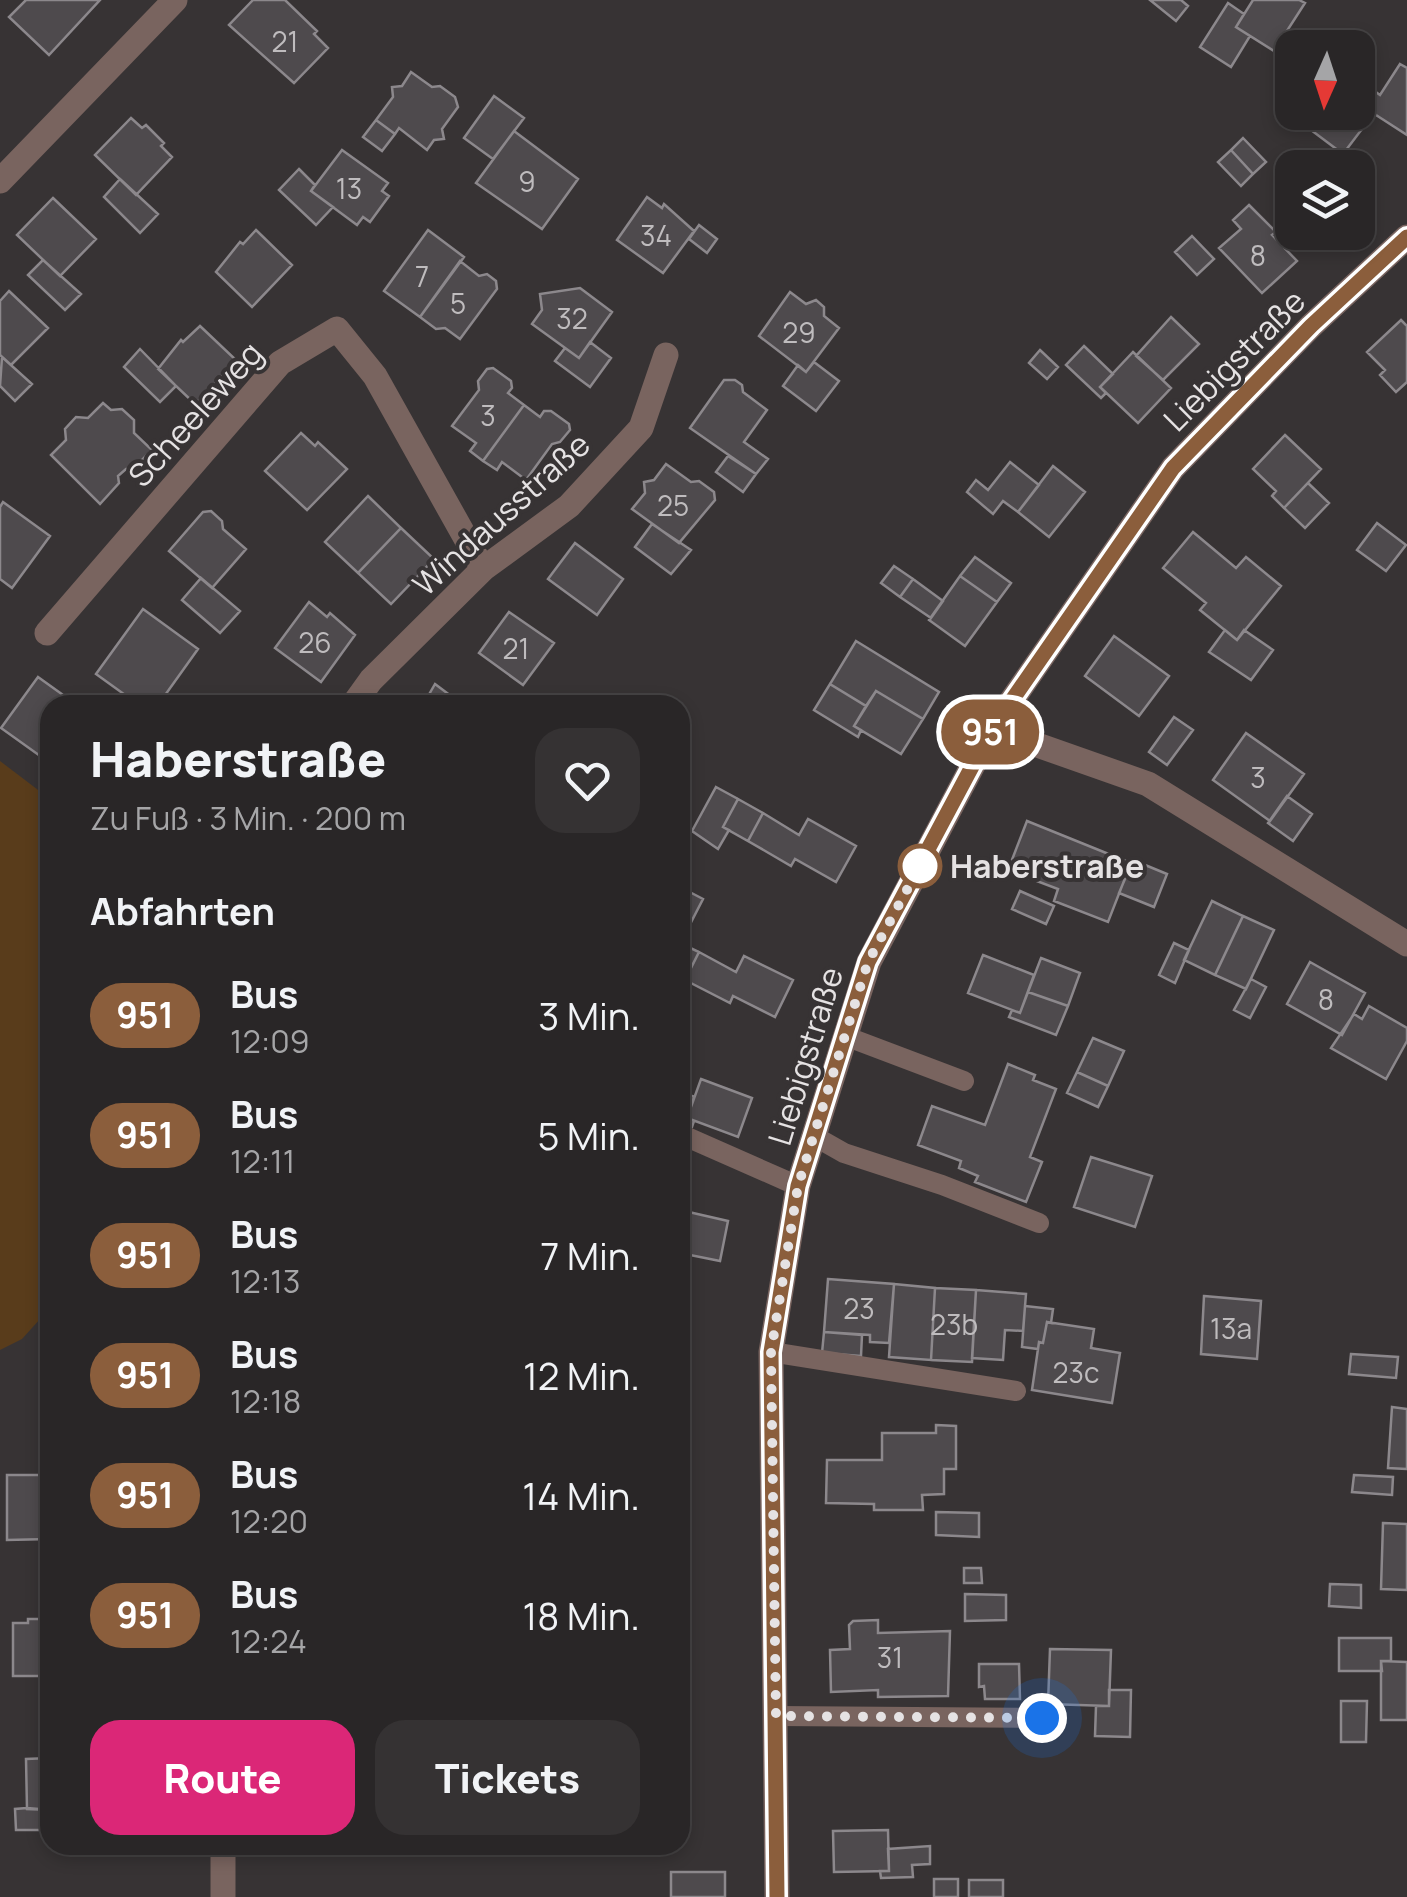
<!DOCTYPE html>
<html lang="de">
<head>
<meta charset="utf-8">
<style>
  :root { --surface:#292627; --page:#353233; --text:#f1f3f6; --muted:#a5a5a7; --line:#454344; --accent:#db2777 }
  body { margin:0; font-family:Manrope,sans-serif; background:var(--page); color:var(--text); height:100vh; display:flex; flex-direction:column; font-size:38px; white-space:nowrap }
  * { box-sizing:border-box; margin:0 }
  p { font-size:32px; color:var(--muted) }
  .icon { flex:none; width:55px; height:55px; fill:none; stroke:currentColor; stroke-width:2; stroke-linecap:round; stroke-linejoin:round }
  .map { position:relative; flex:1; overflow:hidden }
  .drawer { position:absolute; left:40px; top:695px; width:650px; height:1160px; display:flex; flex-direction:column; background:var(--surface); border-radius:30px; box-shadow:0 5px 15px #0003,0 0 0 2px var(--line) }
  .drawer>* { flex:none }
  .badge { padding:0 20px; border-radius:32px; font-size:35px; line-height:65px }
  .needle { width:65px; rotate:183deg }
  .fabs { position:absolute; left:1275px; top:30px; display:grid; gap:20px }
  .fabs a { display:grid; place-items:center; width:100px; height:100px; border-radius:20px; background:var(--surface); box-shadow:0 5px 15px #0003,0 0 0 2px var(--line); font-size:50px }
  .you { position:absolute; width:50px; height:50px; margin:-25px; border:8px solid #fff; border-radius:50%; background:#1a73e8; box-shadow:0 0 0 15px #1a73e833 }
  .map>.badge { position:absolute; translate:-50% -50%; box-shadow:0 0 0 5px #fff }
  h2 { padding:0 50px; font-size:38px; line-height:90px }
  .round { display:grid; place-items:center; flex:none; width:105px; height:105px; border-radius:30px; background:var(--page) }
  .head { display:flex; align-items:center; justify-content:space-between; height:170px; padding:0 50px }
  h1 { font-size:48px; font-weight:800; line-height:75px }
  .button { display:flex; gap:20px; margin-top:auto; padding:20px 50px }
  .button a { flex:1; height:115px; border-radius:30px; background:var(--accent); color:#fff; font-size:40px; font-weight:800; line-height:115px; text-align:center }
  .button a+a { background:var(--page); color:var(--text) }
  ul { padding:0; list-style:none }
  li { display:flex; align-items:center; gap:30px; height:120px; padding:0 50px }
  li div { flex:1 }
  li b { display:block; font-size:38px }
  li em { font-style:normal }
  li .badge { min-width:110px; font-weight:700; text-align:center }
  .map>svg:first-child { display:block }
  .green { fill:#593c1b }
  .building { fill:#4e4a4d; stroke:#8c888c; stroke-width:2.5 }
  .lines { fill:none; stroke-linecap:round; stroke-linejoin:round }
  .lane { stroke:#79645f; stroke-width:20 }
  .street { stroke:#79645f; stroke-width:25 }
  .line-casing { stroke:#fff; stroke-width:22 }
  .line { stroke:#8b5e3c; stroke-width:15 }
  .walk { stroke:#e5e2e3; stroke-width:10; stroke-dasharray:0 18 }
  .stop-dot { fill:#fff; stroke:#8b5e3c; stroke-width:5 }
  .labels { text-anchor:middle; dominant-baseline:central; stroke-width:8; stroke-linejoin:round; paint-order:stroke }
  .number-label { font-size:28px; fill:#bfbcbe }
  .street-label { font-size:32px; fill:#e5e2e3; stroke:#373334 }
  .stop-label { font-size:32px; font-weight:bold; fill:#e5e2e3; stroke:#373334; text-anchor:start }
</style>
</head>
<body>
<div class="map">
<svg width="1407" height="1897" viewBox="0 0 1407 1897">
  <rect width="100%" height="100%" fill="#373334"/>
  <path class="green" d="M0 761 50 799V1308L22 1339 0 1350Z"/>
  <path class="building" d="M26 0H100L49 55 9 17Z
    M253 0H285L317 31 314 34 328 48 294 83 229 25Z
    M1150 0H1181L1188 6 1176 21Z
    M1253 0H1299L1305 3 1274 51 1236 27Z
    M1228 3 1244 14 1236 27 1250 36 1231 67 1200 47Z
    M1400 64 1407 68V135L1362 106 1373 90 1380 95Z
    M411 72 432 87 440 86 455 97 458 107 442 129 444 139 434 140 427 150 399 128 395 134 376 120 393 97 392 87 402 86Z
    M494 96 524 118 493 159 464 138Z
    M1318 112H1341L1362 129 1343 154 1307 127Z
    M131 118 142 128 146 125 164 143 161 146 172 157 136 195 95 155Z
    M376 120 395 134 382 151 363 137Z
    M514 131 578 179 542 229 476 183Z
    M1243 138 1266 162 1253 174 1231 150Z
    M342 150 388 183 382 191 389 196 370 222 363 217 357 225 311 191Z
    M1231 150 1253 174 1241 186 1218 162Z
    M299 169 315 185 311 191 333 207 316 225 279 190Z
    M120 179 158 214 140 233 104 197Z
    M647 197 662 208 664 204 694 231 663 273 617 240Z
    M53 198 96 239 60 276 17 235Z
    M1249 205 1276 232 1272 235 1297 261 1262 293 1219 248 1241 229 1233 220Z
    M699 225 717 239 707 253 689 239Z
    M256 230 292 265 252 307 216 272 240 242 243 244Z
    M428 230 464 257 420 317 384 291Z
    M1192 236 1214 259 1197 275 1175 252Z
    M43 260 81 294 65 310 28 275Z
    M460 261 479 276 487 274 496 281 497 289 460 339 445 328 436 329 420 317Z
    M580 288 612 312 579 358 532 324 542 310 540 294Z
    M9 291 48 328 11 365 0 355V301Z
    M790 292 806 304 816 300 824 307V316L839 328 806 372 759 336Z
    M1171 317 1199 344 1163 380 1136 356Z
    M1401 320 1407 326V382L1396 392 1380 375 1385 370 1367 352Z
    M200 326 237 361 195 404 158 369 181 340 183 342Z
    M590 342 611 358 590 387 555 361 565 348 579 358Z
    M1084 346 1113 374 1100 387 1106 393 1101 398 1066 365Z
    M140 349 176 386 160 402 124 367Z
    M1040 350 1058 367 1047 379 1029 363Z
    M1133 352 1171 388 1138 423 1100 387Z
    M2 357 32 384 15 401 0 386Z
    M814 362 839 381 816 411 783 386 798 365 806 372Z
    M493 368 511 381 512 388 508 393 524 405 483 461 470 451 476 443 452 426 479 390 478 381 487 369Z
    M724 380H735L742 385 743 392 767 410 744 442 768 459 756 474 690 428Z
    M103 403 111 410 122 409 134 420V433L152 450 133 469H126L118 476 119 483 100 504 51 455 66 440 65 429 76 417 88 418Z
    M524 405 540 417 544 411H551L569 424 570 430 560 442 552 444 526 480 502 462 497 470 483 461Z
    M301 433 315 446 318 442 347 469 307 510 265 471Z
    M1285 435 1321 469 1284 508 1272 496 1276 491 1253 469Z
    M728 456 756 474 743 492 716 472Z
    M1010 462 1039 485 1018 512 1003 501 993 514 967 492 976 480 988 490Z
    M666 464 691 482 699 481 714 492 715 500 679 543 632 509 645 493 644 482 654 480Z
    M1053 466 1085 492 1049 537 1018 512Z
    M1308 483 1329 503 1305 528 1284 508Z
    M368 496 401 528 358 573 325 542Z
    M3 502 50 536 12 588 0 579V507Z
    M211 511 222 521 223 529 246 549 212 588 169 551 203 512Z
    M1377 523 1406 545 1386 571 1357 550Z
    M652 524 691 550 671 574 635 547Z
    M401 528 434 559 391 604 358 573Z
    M1193 532 1236 568 1246 557 1281 586 1237 640 1200 610 1206 603 1163 568Z
    M575 543 623 579 597 615 548 579Z
    M975 557 1011 583 997 602 960 576Z
    M894 566 913 579 900 597 881 583Z
    M960 576 997 602 965 646 929 620Z
    M201 578 240 611 220 633 182 600Z
    M913 579 943 601 931 618 900 597Z
    M309 602 327 617 330 613 355 635 321 682 275 648Z
    M143 609 198 649 158 705H139L96 674Z
    M509 612 554 643 523 685 479 653Z
    M1225 630 1237 640 1244 630 1273 650 1251 680 1209 652Z
    M1114 636 1169 676 1139 716 1085 676Z
    M856 641 939 692 923 719 876 691 866 706 830 684Z
    M38 677 77 705H50V763L1 728Z
    M435 684 463 705H423Z
    M830 684 866 706 854 726 861 730 858 737 814 710Z
    M876 691 923 719 901 754 854 726Z
    M1174 717 1193 730 1167 765 1149 752Z
    M1246 733 1304 774 1270 821 1213 780Z
    M716 787 738 799 723 827 729 830 718 849 692 831Z
    M1287 796 1312 814 1293 841 1268 823Z
    M738 799 763 813 748 841 723 827Z
    M763 813 799 835 808 819 856 846 836 882 795 859 791 866 748 841Z
    M1027 821 1131 863 1108 922 1054 901 1058 889 1008 870Z
    M1133 860 1167 874 1154 907 1119 893Z
    M680 887 703 899 686 932 680 929Z
    M1020 891 1054 906 1046 924 1012 909Z
    M1212 901 1243 916 1215 975 1184 960Z
    M1243 916 1274 930 1246 989 1215 975Z
    M680 943 699 952 685 980 680 978Z
    M1174 943 1189 950 1175 983 1159 975Z
    M699 952 736 972 744 956 793 980 775 1017 733 996 730 1003 685 980Z
    M983 955 1034 975 1020 1013 968 993Z
    M1041 958 1080 973 1068 1006 1028 992Z
    M1310 962 1365 993 1342 1035 1287 1004Z
    M1251 979 1266 987 1250 1018 1234 1010Z
    M1028 992 1068 1006 1056 1035 1009 1017 1012 1010 1020 1013Z
    M1369 1006 1407 1028V1041L1386 1079 1331 1048 1354 1014 1362 1019Z
    M1093 1038 1124 1051 1108 1086 1077 1072Z
    M1008 1064 1035 1075 1033 1080 1056 1089 1030 1157 1042 1162 1026 1202 975 1182 978 1176 959 1168 961 1161 918 1145 932 1106 985 1125Z
    M1077 1072 1108 1086 1098 1107 1067 1093Z
    M701 1079 752 1098 738 1137 687 1118Z
    M680 1090 694 1097 687 1118 694 1121 692 1127 680 1123Z
    M1091 1157 1152 1176 1135 1227 1074 1207Z
    M680 1210 728 1221 720 1261 680 1253Z
    M828 1279 894 1284 889 1343 870 1342V1335L824 1332Z
    M894 1284 935 1288 931 1360 889 1357Z
    M935 1288 976 1290 972 1362 931 1360Z
    M976 1290 1026 1294 1023 1331 1005 1330 1003 1360 972 1358Z
    M1204 1296 1261 1301 1257 1359 1201 1354Z
    M1025 1306 1053 1309 1051 1323 1047 1322 1043 1343 1039 1342 1038 1349 1022 1347Z
    M1047 1322 1094 1329 1091 1348 1120 1353 1112 1403 1032 1390 1039 1342 1043 1343Z
    M824 1332 862 1335 861 1356 822 1353Z
    M1351 1354 1398 1357 1396 1378 1349 1374Z
    M1392 1407 1407 1409V1469L1388 1468Z
    M936 1425 956 1426V1469H944V1494L922 1495 923 1510H874V1504L826 1503 827 1460H882V1433H936Z
    M7 1475H50V1539L7 1540Z
    M1354 1475 1393 1477 1392 1495 1352 1492Z
    M936 1512 979 1513V1537L936 1535Z
    M1383 1523 1407 1524V1590L1381 1589Z
    M964 1568H981L982 1583H964Z
    M1330 1584 1361 1585V1608L1329 1606Z
    M965 1594 1006 1595V1620L965 1621Z
    M28 1619H48L50 1676H13V1623H28Z
    M878 1620V1633L950 1631 948 1696 878 1697V1690L831 1692 830 1650 850 1649 849 1625 853 1621Z
    M1339 1638H1391V1661H1381L1382 1671H1339Z
    M1050 1649 1111 1650 1109 1706 1048 1704Z
    M1381 1661 1407 1662V1720H1381Z
    M979 1664H1019L1020 1699H985L984 1686 979 1687Z
    M1109 1690H1131L1130 1737 1095 1736 1096 1706H1109Z
    M1341 1701H1367L1366 1742H1341Z
    M50 1758V1810L27 1809 26 1759Z
    M680 1764 689 1765 688 1806H680Z
    M27 1808 50 1810V1830H16L15 1809Z
    M888 1830 889 1871 834 1872 833 1831Z
    M930 1846V1864L912 1865 913 1877 881 1878 880 1871H889L888 1849Z
    M671 1872H725V1897H671Z
    M934 1879H958V1897H934Z
    M969 1880H1003V1897H969Z"/>
  <g class="lines">
    <path class="lane" d="M845 1036 964 1081
      M680 1134 798 1186
      M814 1136 844 1153 942 1185 1039 1223
      M771 1352 1016 1391
      M776 1716 1042 1718"/>
    <path class="street" d="M0 181 175 0
      M47 633 280 363 337 329 375 376 483 569
      M353 705 371 680 483 569 569 506 641 428 666 355
      M992 729 1148 784 1407 944
      M223 1845V1897
      M777 1897 771 1352 798 1186 869 962 992 729 1173 468 1311 326 1407 237"/>
  </g>
  <g class="lines">
    <defs>
      <path id="line" d="M777 1897 771 1352 798 1186 868 962 992 729 1173 468 1311 326 1407 237"/>
    </defs>
    <use href="#line" class="line-casing"/>
    <use href="#line" class="line"/>
    <path class="walk" d="M920 866 922 862 868 962 798 1186 771 1352 776 1716 1042 1718"/>
  </g>
  <circle class="stop-dot" cx="920" cy="866" r="20"/>
  <g class="labels">
    <g class="number-label">
      <text x="285" y="41">21</text>
      <text x="527" y="181">9</text>
      <text x="349" y="188">13</text>
      <text x="656" y="235">34</text>
      <text x="1258" y="255">8</text>
      <text x="422" y="276">7</text>
      <text x="458" y="303">5</text>
      <text x="572" y="318">32</text>
      <text x="799" y="332">29</text>
      <text x="488" y="415">3</text>
      <text x="673" y="505">25</text>
      <text x="315" y="642">26</text>
      <text x="516" y="648">21</text>
      <text x="1258" y="777">3</text>
      <text x="1326" y="999">8</text>
      <text x="859" y="1308">23</text>
      <text x="954" y="1324">23b</text>
      <text x="1231" y="1328">13a</text>
      <text x="1076" y="1372">23c</text>
      <text x="890" y="1657">31</text>
    </g>
    <g class="street-label">
      <text transform="translate(1234 360) rotate(-45)">Liebigstraße</text>
      <text transform="translate(195 414) rotate(-48)">Scheeleweg</text>
      <text transform="translate(501 514) rotate(-42)">Windausstraße</text>
      <text transform="translate(805 1056) rotate(-73)">Liebigstraße</text>
    </g>
    <g class="stop-label">
      <text x="950" y="866">Haberstraße</text>
    </g>
  </g>
</svg>
<div class="fabs">
<a><svg class="needle" viewBox="-14 -14 28 28"><path d="M0-13l5 13h-10z" fill="#e53935"/><path d="M0 13l5-13h-10z" fill="#a5a5a7"/></svg></a>
<a><svg class="icon" aria-label="layers" viewBox="0 0 24 24"><path d="M12 4l9 5-9 5-9-5zM3 14l9 5 9-5"/></svg></a>
</div>
<div class="you" style="left:1042px;top:1718px"></div>
<b class="badge" style="left:990px;top:732px;background:#8b5e3c;color:#fff">951</b>
<section class="drawer">
<div class="head"><div><h1>Haberstraße</h1><p>Zu Fuß · 3 Min. · 200 m</p></div><a class="round"><svg class="icon" aria-label="heart" viewBox="0 0 24 24"><path d="M12 20l-8-8c-3-5 5-10 8-4 3-6 11-1 8 4z"/></svg></a></div>
<h2>Abfahrten</h2>
<ul>
<li><span class="badge" style="background:#8b5e3c;color:#fff">951</span><div><b>Bus</b><p>12:09</p></div><em>3 Min.</em></li>
<li><span class="badge" style="background:#8b5e3c;color:#fff">951</span><div><b>Bus</b><p>12:11</p></div><em>5 Min.</em></li>
<li><span class="badge" style="background:#8b5e3c;color:#fff">951</span><div><b>Bus</b><p>12:13</p></div><em>7 Min.</em></li>
<li><span class="badge" style="background:#8b5e3c;color:#fff">951</span><div><b>Bus</b><p>12:18</p></div><em>12 Min.</em></li>
<li><span class="badge" style="background:#8b5e3c;color:#fff">951</span><div><b>Bus</b><p>12:20</p></div><em>14 Min.</em></li>
<li><span class="badge" style="background:#8b5e3c;color:#fff">951</span><div><b>Bus</b><p>12:24</p></div><em>18 Min.</em></li>
</ul>
<div class="button"><a>Route</a><a>Tickets</a></div>
</section>
</div>
</body>
</html>
